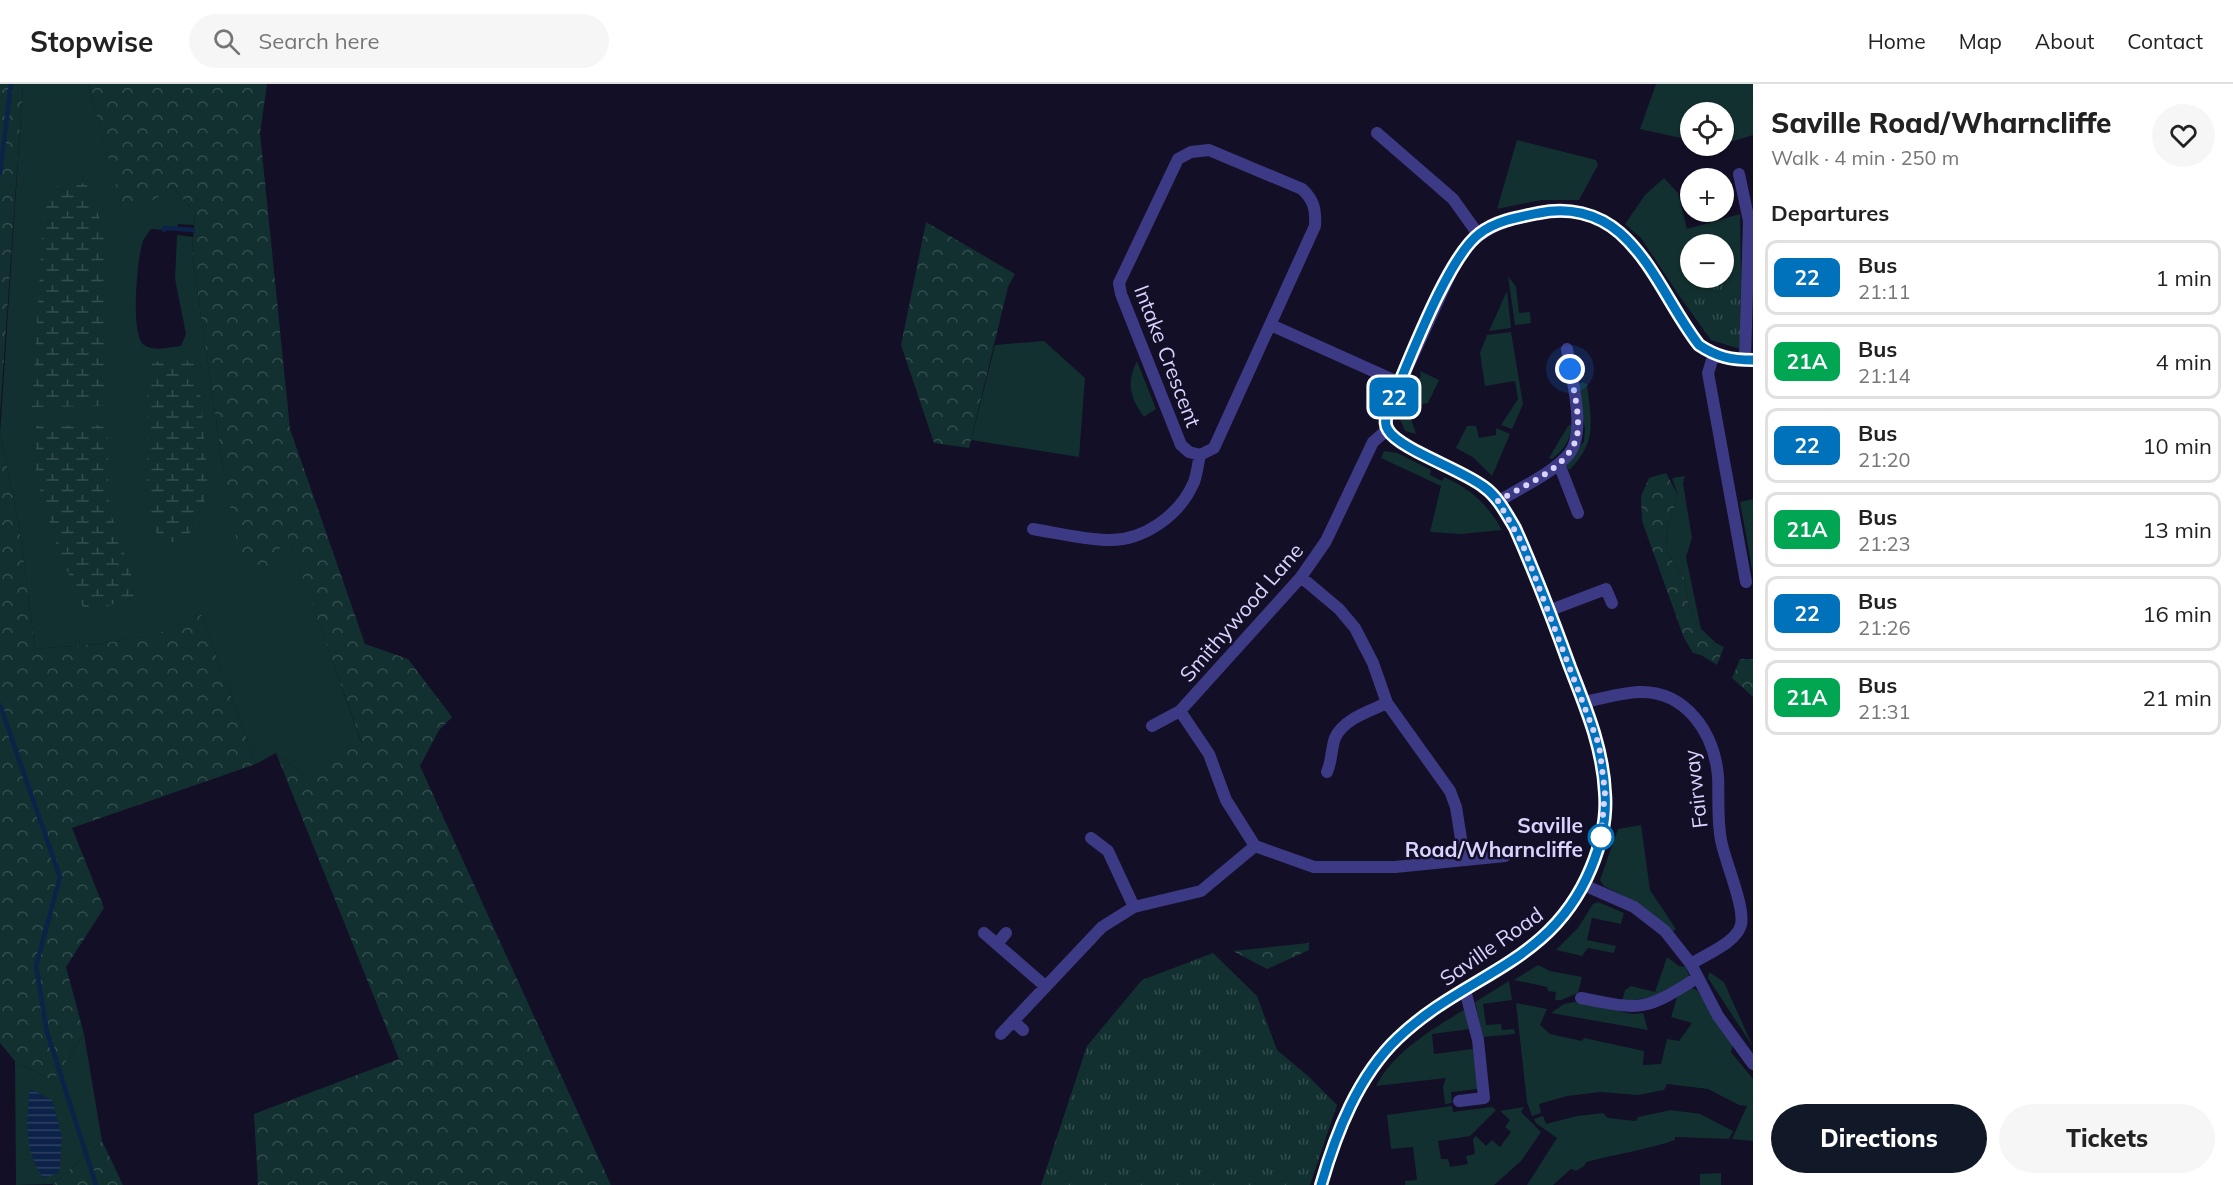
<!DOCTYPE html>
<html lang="en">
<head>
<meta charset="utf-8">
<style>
  :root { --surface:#fff; --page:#f6f6f6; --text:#222; --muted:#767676; --line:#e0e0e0; --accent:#111827 }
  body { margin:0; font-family:Mulish,sans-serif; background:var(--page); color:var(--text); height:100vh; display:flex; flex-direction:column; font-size:22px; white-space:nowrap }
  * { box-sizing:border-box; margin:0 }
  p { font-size:20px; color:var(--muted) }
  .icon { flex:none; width:33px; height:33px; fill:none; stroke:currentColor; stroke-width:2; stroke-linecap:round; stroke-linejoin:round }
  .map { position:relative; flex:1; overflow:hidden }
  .drawer { display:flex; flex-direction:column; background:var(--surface); width:480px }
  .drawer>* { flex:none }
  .badge { padding:0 12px; border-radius:9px; font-size:21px; line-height:39px }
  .tools { position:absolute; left:1680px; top:18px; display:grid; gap:12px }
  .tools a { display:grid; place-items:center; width:54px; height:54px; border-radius:50%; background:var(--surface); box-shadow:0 2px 4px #0004; font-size:30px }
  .you { position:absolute; width:30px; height:30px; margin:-15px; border:4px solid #fff; border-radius:50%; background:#1a73e8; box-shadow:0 0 0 9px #1a73e833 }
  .map>.badge { position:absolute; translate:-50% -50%; box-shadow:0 0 0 3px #fff }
  h2 { padding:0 18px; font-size:22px; line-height:54px }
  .round { display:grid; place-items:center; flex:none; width:63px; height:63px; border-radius:32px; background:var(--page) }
  .overview { display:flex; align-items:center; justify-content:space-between; height:102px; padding:0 18px }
  h1 { font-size:28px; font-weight:800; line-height:45px }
  .primary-button { display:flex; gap:12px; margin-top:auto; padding:12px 18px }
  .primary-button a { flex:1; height:69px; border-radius:36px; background:var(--accent); color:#fff; font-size:24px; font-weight:800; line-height:69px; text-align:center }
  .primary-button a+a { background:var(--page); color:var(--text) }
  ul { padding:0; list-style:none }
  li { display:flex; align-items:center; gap:18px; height:75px; margin:0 12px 9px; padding:0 6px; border:3px solid var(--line); border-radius:12px }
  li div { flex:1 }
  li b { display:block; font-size:22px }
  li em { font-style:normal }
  li .badge { min-width:66px; font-weight:700; text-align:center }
  header { display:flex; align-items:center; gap:36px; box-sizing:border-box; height:84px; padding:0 30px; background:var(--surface); border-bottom:2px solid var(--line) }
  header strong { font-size:28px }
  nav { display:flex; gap:33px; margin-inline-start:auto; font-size:21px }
  .search { width:420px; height:54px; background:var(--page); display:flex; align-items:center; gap:15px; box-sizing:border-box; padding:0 21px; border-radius:33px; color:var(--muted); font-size:22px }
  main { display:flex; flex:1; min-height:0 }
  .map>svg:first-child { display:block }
  .green { fill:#12302f; fill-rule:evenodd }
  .forest { fill:url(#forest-crowns) }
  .wetland { fill:url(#wetland-marsh) }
  .park { fill:url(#park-tufts) }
  .water { fill:url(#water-rules) }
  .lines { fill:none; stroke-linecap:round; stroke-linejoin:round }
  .stream { stroke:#0c2248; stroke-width:4.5 }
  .street { stroke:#3d3a85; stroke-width:12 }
  .line-casing { stroke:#fff; stroke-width:14 }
  .line { stroke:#0072bc; stroke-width:9 }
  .walk { stroke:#d9d4ff; stroke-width:6; stroke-dasharray:0 10.8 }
  .stop-dot { fill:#fff; stroke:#0072bc; stroke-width:3 }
  .labels { text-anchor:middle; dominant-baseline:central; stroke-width:5; stroke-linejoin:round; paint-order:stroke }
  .street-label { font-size:21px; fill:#d9d4ff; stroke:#130f26 }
  .stop-label { font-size:21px; font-weight:bold; fill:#d9d4ff; stroke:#130f26; text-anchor:end }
</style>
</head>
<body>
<header>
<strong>Stopwise</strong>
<div class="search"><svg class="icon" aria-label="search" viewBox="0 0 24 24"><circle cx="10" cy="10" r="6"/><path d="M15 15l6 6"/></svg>Search here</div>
<nav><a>Home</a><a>Map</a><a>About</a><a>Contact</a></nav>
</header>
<main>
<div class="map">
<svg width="1753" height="1101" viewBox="0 0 1753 1101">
  <defs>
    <pattern id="forest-crowns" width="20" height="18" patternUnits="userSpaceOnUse" patternTransform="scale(1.5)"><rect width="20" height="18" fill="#12302f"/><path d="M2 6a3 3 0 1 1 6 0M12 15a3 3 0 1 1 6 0" fill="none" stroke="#344d4e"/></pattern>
    <pattern id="wetland-marsh" width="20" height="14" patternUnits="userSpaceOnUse" patternTransform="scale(1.5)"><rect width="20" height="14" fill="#12302f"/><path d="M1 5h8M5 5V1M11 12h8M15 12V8" fill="none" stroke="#344d4e"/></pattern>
    <pattern id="park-tufts" width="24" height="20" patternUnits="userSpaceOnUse" patternTransform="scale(1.5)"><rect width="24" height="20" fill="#12302f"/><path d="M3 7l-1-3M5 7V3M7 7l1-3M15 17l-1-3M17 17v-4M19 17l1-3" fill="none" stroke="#344d4e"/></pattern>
    <pattern id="water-rules" width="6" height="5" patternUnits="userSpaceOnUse" patternTransform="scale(1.5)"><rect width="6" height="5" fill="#0c2248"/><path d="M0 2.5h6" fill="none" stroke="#2f4163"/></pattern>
  </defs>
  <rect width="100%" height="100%" fill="#130f26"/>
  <path class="green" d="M23 0H88L125 133 173 103 195 129 194 141 178 140 177 147 151 145C148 149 145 153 143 157 137 174 130 251 144 261 155 268 169 263 181 262L186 250 175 195 177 151 193 153 192 169 224 391 287 450 362 660 304 691 276 669 256 680 201 530 158 550 99 560 35 565 19 440 0 350Z
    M1656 0H1753V51L1724 60V28H1690V56L1640 45Z
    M1517 56 1596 76 1598 81 1579 116H1541L1497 125Z
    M1664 94 1678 109 1687 145 1740 130 1741 191 1678 210 1641 154 1625 140 1645 111ZM1690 160H1724V194H1690Z
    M1508 192 1516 203 1519 229 1530 228 1531 239 1515 241Z
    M1507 207 1511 244 1489 247Z
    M1511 248 1523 320 1512 345 1501 341 1518 315 1515 297 1485 302 1480 269 1487 251Z
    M1044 257 1085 294 1079 373 971 356 995 261Z
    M1137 277 1156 325 1144 333C1130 314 1126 299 1137 277Z
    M1420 287 1439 296 1428 319 1412 323 1408 313 1414 298 1417 299 1421 292Z
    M1582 298 1587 300C1591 337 1598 358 1569 386L1566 382 1584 357 1585 345 1577 303Z
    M1403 323H1407L1416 350 1405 347 1399 333Z
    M1573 340C1569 357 1565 365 1552 375L1549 374 1568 342Z
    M1467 342H1476L1479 354 1496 351V344L1510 350 1492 392 1474 374 1456 364Z
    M1384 367 1397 369 1431 386 1430 391 1442 397 1444 393C1471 405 1488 421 1502 446L1461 450 1430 448 1441 402 1381 374Z
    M1685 392 1683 399 1692 454 1686 473 1701 545 1689 525 1684 494 1667 469 1666 449 1678 411 1672 394Z
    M1753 415V490L1740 418Z
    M1641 741 1650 806 1676 845 1673 847 1633 817 1604 802 1600 796 1618 745Z
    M1598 818 1624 829 1621 840 1592 834 1587 856 1616 862 1614 869 1588 864 1582 872 1556 866 1578 844 1593 820Z
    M1667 873 1679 882 1686 883 1689 892 1685 896 1652 913 1622 918 1625 906 1631 902 1655 908Z
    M1538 881 1550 887 1582 893 1578 909 1561 916H1555L1556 908 1548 907 1547 903 1514 896Z
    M1709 888 1724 898 1753 963 1708 894Z
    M1509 897 1512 916 1483 920 1486 941 1501 940 1502 946 1514 945 1515 950 1483 953 1475 918Z
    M1691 904 1697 906 1733 962 1731 968 1753 995V1057L1732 1055 1747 1022 1739 1021 1708 1005 1667 1000 1664 1006 1638 1011 1600 1008 1567 1012 1539 1020 1541 1029 1532 1032 1527 1018 1516 919 1547 925 1540 941 1550 950 1582 957 1584 954 1644 967 1643 981 1661 980 1667 955 1679 957 1692 939 1671 933 1677 913Z
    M1575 918 1633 930 1643 929 1648 946 1551 929 1564 920Z
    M1465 925 1470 945 1432 950 1434 970 1473 965 1478 1005 1451 1008 1452 1019 1445 1020 1443 1003 1446 994 1376 1002C1395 966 1432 946 1465 925Z
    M84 950 102 1057 53 1100 16 1101 15 977 53 997Z
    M1452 1022 1453 1028 1492 1023 1496 1026 1470 1052 1438 1057 1441 1075H1448L1450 1083 1468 1080 1466 1072 1475 1070 1473 1055 1476 1052 1486 1062 1492 1056 1500 1063 1511 1048 1505 1043 1510 1036 1500 1027 1524 1023 1521 1028 1541 1048 1521 1077 1494 1101H1405V1097L1417 1096 1413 1063 1391 1065 1387 1031Z
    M1671 1026 1700 1030 1733 1047 1729 1055 1675 1053V1056C1646 1066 1616 1070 1586 1078L1584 1082 1576 1087 1571 1085 1553 1101H1527L1557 1054 1536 1039 1534 1035 1543 1032 1546 1040 1577 1032 1603 1029 1608 1034 1636 1037 1638 1033Z
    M1721 1089V1101H1700V1090Z"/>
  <path class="forest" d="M0 0H23L0 331Z
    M88 0H267L260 49 290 345 365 560 408 575 452 633 439 646 420 682 611 1101H258L254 1030 399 975 276 669 304 691 362 659 287 451 270 482 241 479 224 391 192 169 195 129 173 103 125 134Z
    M926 138 1015 190 1008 203 969 364 934 359 901 261Z
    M0 350 19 440 35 565 99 560 157 550 201 530 256 680 72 744 104 824 66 883 84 950 53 997 15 977 0 959Z
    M1666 389 1678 411 1666 449 1667 469 1684 494 1689 525 1701 545 1716 559 1724 563 1717 581 1701 571 1693 569 1684 554 1642 437 1641 412 1649 394Z
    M1740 575H1753V613L1732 594Z
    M1309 859V866L1267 885 1233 867Z
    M102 1057 123 1101H53V1100Z"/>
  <path class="wetland" d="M86 99 106 151 104 322 32 323 45 104Z
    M182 274 194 280 201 315 208 406 198 436 184 458H160C140 409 149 387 148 338 148 317 144 298 153 278Z
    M107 341 109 424 138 511 86 530 59 468 36 393V342Z"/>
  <path class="park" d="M1741 191 1740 265 1711 256 1678 210Z
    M1213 869 1257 912 1277 966 1308 992 1337 1021 1310 1101H1041L1087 962 1142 896Z"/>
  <path class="water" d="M30 1005 52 1016 62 1053 59 1089 43 1094C24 1065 26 1039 30 1005Z"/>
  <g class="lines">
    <path class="stream" d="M0 89 11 0
      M164 146 165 144 193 146
      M0 621 60 793 36 882 47 948 96 1101"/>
    <path class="street" d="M1377 49 1453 115 1478 150
      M1739 90 1749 137 1745 276
      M1271 241 1400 299
      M1714 270 1708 289 1746 498
      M1559 380 1578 429
      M1499 417C1521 403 1552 390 1569 370 1587 348 1571 292 1567 265
      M1033 445C1057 449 1082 455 1106 456 1143 458 1180 431 1194 398 1197 390 1198 379 1200 371L1214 364 1315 142C1316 126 1314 116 1302 105L1209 66 1191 68 1178 75 1119 199 1121 210 1181 361 1189 368 1200 371
      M1301 493 1339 525 1355 544 1373 579 1387 619 1450 707 1456 723 1464 774
      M1548 527 1606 505 1612 519
      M1584 618C1601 615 1620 609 1638 608 1686 606 1714 649 1718 692 1719 713 1717 735 1721 756 1725 778 1745 822 1741 841 1736 859 1706 870 1691 880
      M1180 627 1209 670 1226 716 1255 762 1314 783H1395L1505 772
      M1152 642 1180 627 1301 493 1326 457 1373 358 1387 346
      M1327 688C1332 677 1331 665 1335 654 1343 635 1370 627 1387 619
      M1091 754 1108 767 1134 823
      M1584 801 1634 823 1665 847 1691 880 1718 932 1753 980
      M984 849 1045 902
      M997 860 1006 849
      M1581 914C1642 926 1643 928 1697 894
      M1013 937 1023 946
      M1001 950 1102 843 1134 823 1201 807 1255 762
      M1459 1017 1484 1014 1478 956 1465 906
      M1321 1101C1336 1050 1358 991 1398 954 1467 889 1551 881 1591 784 1601 760 1607 734 1605 709 1604 665 1586 624 1570 583 1553 536 1535 490 1515 444 1506 429 1498 413 1484 403 1463 387 1398 362 1388 346 1384 340 1386 335 1387 328L1454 182C1469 154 1490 141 1521 133 1609 110 1634 159 1675 226 1686 242 1695 260 1713 270 1725 276 1739 276 1753 276"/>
  </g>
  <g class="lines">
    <defs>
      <path id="line" d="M1321 1101C1336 1049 1358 992 1398 954 1466 889 1551 881 1591 784 1601 760 1607 734 1605 709 1603 664 1586 624 1570 583 1553 536 1535 489 1515 444 1506 429 1498 413 1484 403 1463 386 1399 365 1388 346 1384 340 1386 335 1387 328 1406 286 1446 175 1479 150 1495 137 1518 133 1539 129 1568 123 1597 129 1620 149 1654 179 1671 225 1699 261 1717 273 1731 276 1753 276"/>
    </defs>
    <use href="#line" class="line-casing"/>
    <use href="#line" class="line"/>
    <path class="walk" d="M1570 285C1573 303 1578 322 1578 341 1579 381 1527 399 1498 417L1522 459 1599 661 1605 708 1601 753"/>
  </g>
  <circle class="stop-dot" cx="1601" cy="753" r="12"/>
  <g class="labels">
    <g class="street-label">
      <text transform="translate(1168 272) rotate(69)">Intake Crescent</text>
      <text transform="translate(1241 528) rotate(-49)">Smithywood Lane</text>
      <text transform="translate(1695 705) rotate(-97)">Fairway</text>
      <text transform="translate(1491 862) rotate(-35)">Saville Road</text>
    </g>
    <g class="stop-label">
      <text x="1583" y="741">Saville<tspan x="1583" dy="24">Road/Wharncliffe</tspan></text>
    </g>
  </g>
</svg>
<div class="tools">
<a><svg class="icon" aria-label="locate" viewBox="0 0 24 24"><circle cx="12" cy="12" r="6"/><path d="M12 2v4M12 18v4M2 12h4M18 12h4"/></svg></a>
<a>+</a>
<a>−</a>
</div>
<div class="you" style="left:1570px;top:285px"></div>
<b class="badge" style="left:1394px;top:313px;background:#0072bc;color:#fff">22</b>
</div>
<section class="drawer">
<div class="overview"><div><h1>Saville Road/Wharncliffe</h1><p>Walk · 4 min · 250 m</p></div><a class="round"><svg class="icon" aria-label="heart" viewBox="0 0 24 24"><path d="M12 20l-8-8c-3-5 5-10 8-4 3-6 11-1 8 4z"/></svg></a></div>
<h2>Departures</h2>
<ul>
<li><span class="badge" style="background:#0072bc;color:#fff">22</span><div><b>Bus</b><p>21:11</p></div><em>1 min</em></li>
<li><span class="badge" style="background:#00a651;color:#fff">21A</span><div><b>Bus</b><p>21:14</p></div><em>4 min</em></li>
<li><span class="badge" style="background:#0072bc;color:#fff">22</span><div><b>Bus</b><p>21:20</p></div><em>10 min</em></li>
<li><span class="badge" style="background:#00a651;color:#fff">21A</span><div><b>Bus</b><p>21:23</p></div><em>13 min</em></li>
<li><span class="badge" style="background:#0072bc;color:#fff">22</span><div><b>Bus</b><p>21:26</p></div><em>16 min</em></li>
<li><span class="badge" style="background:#00a651;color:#fff">21A</span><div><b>Bus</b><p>21:31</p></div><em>21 min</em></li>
</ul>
<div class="primary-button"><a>Directions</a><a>Tickets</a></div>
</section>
</main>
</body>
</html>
